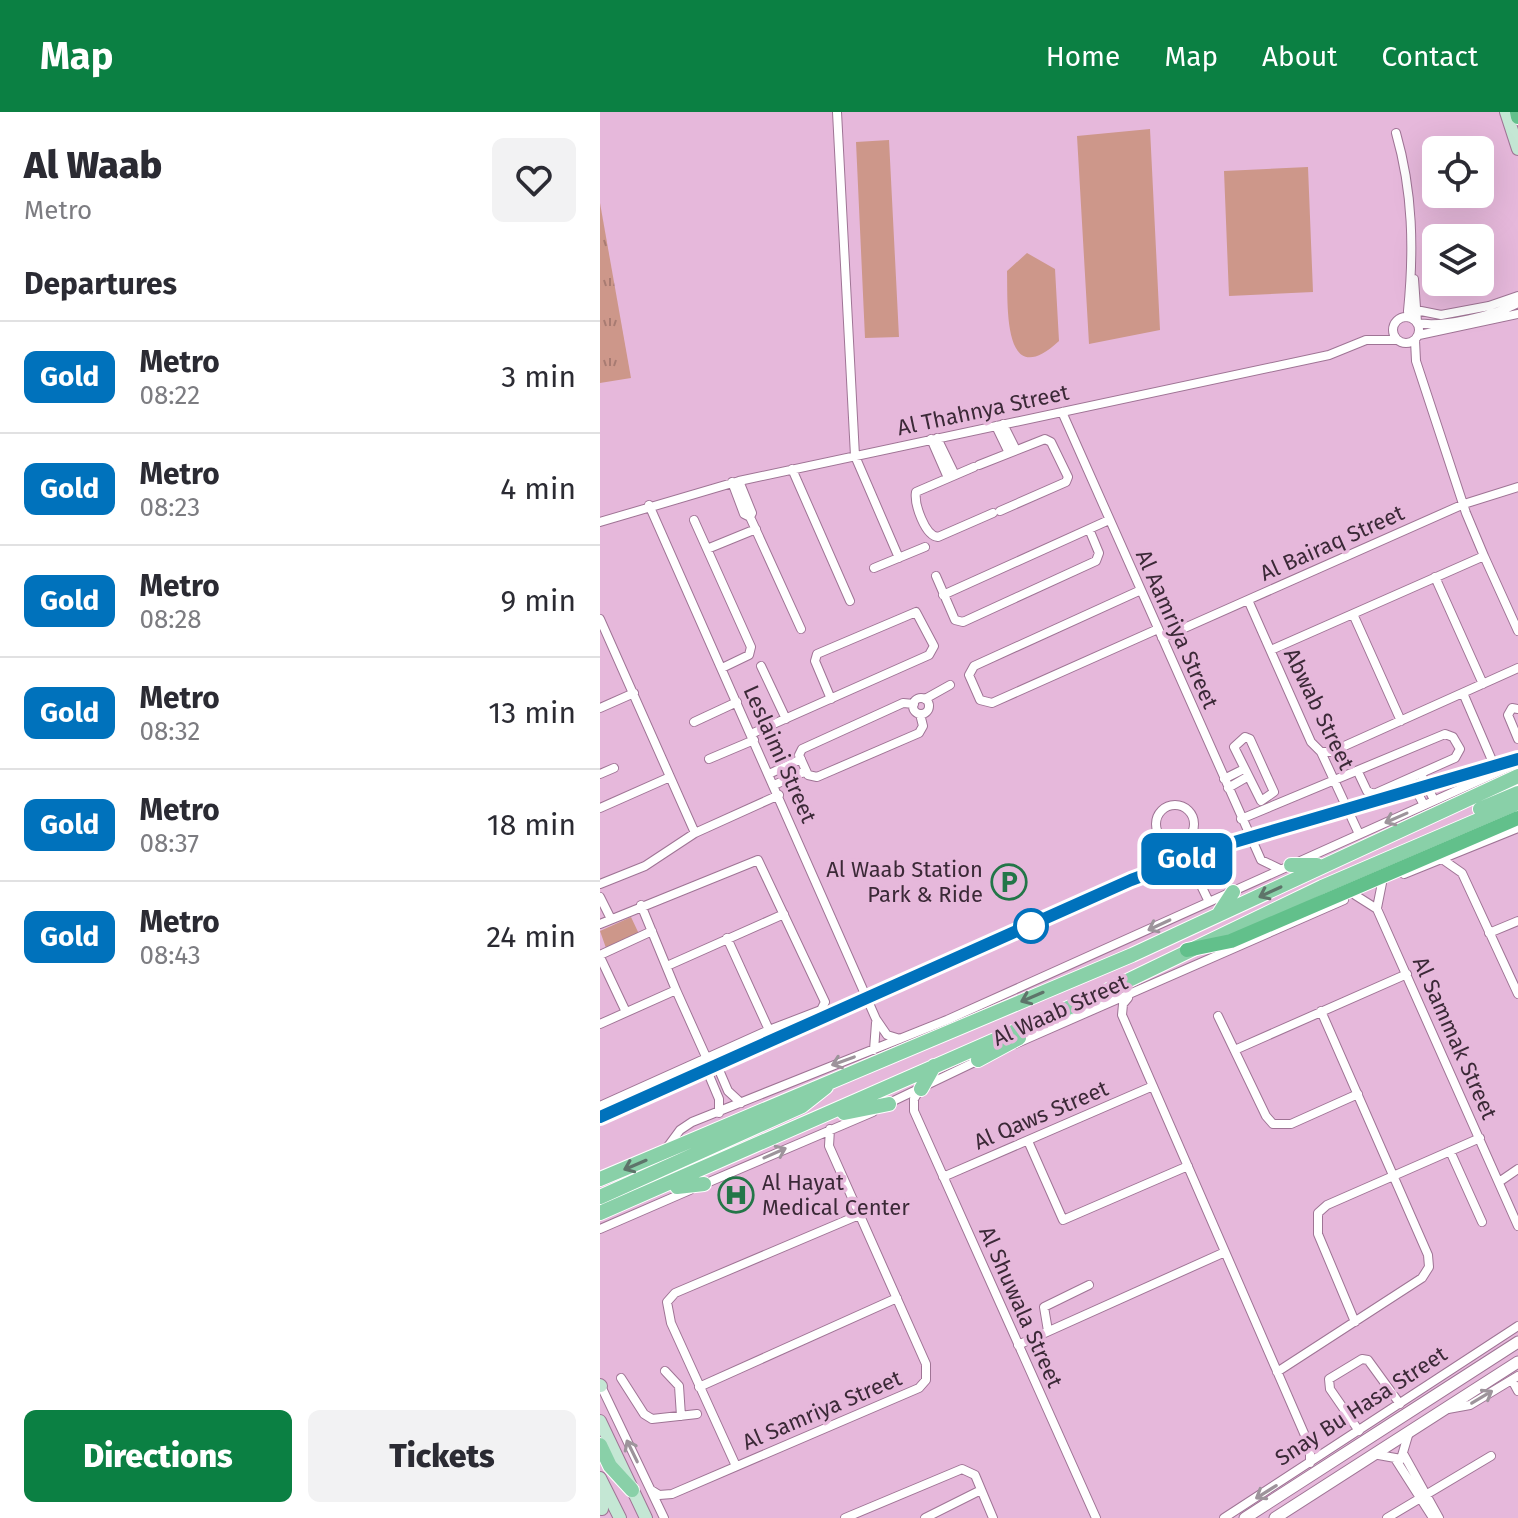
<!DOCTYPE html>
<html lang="en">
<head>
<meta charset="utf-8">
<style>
  :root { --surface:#fff; --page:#f2f2f3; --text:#2b2b33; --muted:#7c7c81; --line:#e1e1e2; --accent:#0b8043 }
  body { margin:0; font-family:"Fira Sans",sans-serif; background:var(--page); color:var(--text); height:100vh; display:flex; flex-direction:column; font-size:30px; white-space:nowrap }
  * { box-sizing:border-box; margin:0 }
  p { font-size:26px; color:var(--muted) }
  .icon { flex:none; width:44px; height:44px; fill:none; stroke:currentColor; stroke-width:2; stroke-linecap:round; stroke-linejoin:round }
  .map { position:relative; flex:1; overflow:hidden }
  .panel { display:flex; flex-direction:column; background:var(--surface); width:600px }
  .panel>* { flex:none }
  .badge { padding:0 16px; border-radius:12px; font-size:28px; line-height:52px }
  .controls { position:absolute; left:822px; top:24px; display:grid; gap:16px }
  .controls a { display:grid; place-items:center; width:72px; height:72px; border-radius:12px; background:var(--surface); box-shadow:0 8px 32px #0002; font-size:40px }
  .map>.badge { position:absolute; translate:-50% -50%; box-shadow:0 0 0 4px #fff }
  h2 { padding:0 24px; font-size:30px; line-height:72px }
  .round { display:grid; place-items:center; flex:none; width:84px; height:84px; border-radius:12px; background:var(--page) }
  .overview { display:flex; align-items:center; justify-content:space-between; height:136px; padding:0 24px }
  h1 { font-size:38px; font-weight:800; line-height:60px }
  .primary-button { display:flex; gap:16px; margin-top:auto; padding:16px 24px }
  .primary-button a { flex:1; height:92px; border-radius:12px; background:var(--accent); color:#fff; font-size:32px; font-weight:800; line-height:92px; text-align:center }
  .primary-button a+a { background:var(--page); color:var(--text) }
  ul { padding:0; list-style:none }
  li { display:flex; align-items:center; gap:24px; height:112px; padding:0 24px; border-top:2px solid var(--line) }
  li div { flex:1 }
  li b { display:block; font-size:30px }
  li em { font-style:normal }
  li .badge { min-width:88px; font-weight:700; text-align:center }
  header { display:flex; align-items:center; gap:48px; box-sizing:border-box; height:112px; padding:0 40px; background:var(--accent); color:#fff }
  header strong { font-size:38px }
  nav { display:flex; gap:44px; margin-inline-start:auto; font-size:28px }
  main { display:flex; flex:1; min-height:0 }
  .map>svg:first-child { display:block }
  .grass { fill:url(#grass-tufts) }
  .park { fill:#cd978a }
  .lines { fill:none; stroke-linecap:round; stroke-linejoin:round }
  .minor-casing { stroke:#9f7495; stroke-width:10 }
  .tertiary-casing { stroke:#9f7495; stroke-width:13 }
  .secondary-casing { stroke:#9f7495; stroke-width:14 }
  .primary-casing { stroke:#fff; stroke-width:16 }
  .trunk-casing { stroke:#fff; stroke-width:16 }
  .minor { stroke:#fff; stroke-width:8 }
  .tertiary { stroke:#fff; stroke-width:11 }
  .secondary { stroke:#c4e7d4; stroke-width:12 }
  .primary { stroke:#89d0a8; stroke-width:14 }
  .trunk { stroke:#62c08b; stroke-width:14 }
  .oneway { stroke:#9d949b }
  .oneway2 { stroke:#5e746a }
  .line-casing { stroke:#fff; stroke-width:18 }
  .line { stroke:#0072bc; stroke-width:12 }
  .stop-dot { fill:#fff; stroke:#0072bc; stroke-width:4 }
  .labels { text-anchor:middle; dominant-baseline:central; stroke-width:7; stroke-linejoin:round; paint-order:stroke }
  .street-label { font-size:22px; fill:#3b2937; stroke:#e6b8db }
  .poi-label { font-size:22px; fill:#3b2937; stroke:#e6b8db; text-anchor:end }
</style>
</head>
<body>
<header>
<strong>Map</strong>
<nav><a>Home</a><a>Map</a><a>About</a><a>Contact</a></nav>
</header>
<main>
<section class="panel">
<div class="overview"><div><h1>Al Waab</h1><p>Metro</p></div><a class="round"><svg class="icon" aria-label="heart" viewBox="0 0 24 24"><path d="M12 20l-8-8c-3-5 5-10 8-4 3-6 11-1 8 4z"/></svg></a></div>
<h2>Departures</h2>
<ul>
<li><span class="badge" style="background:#0072bc;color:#fff">Gold</span><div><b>Metro</b><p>08:22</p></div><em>3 min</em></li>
<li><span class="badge" style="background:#0072bc;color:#fff">Gold</span><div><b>Metro</b><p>08:23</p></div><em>4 min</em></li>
<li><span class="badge" style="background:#0072bc;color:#fff">Gold</span><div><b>Metro</b><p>08:28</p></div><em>9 min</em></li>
<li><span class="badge" style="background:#0072bc;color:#fff">Gold</span><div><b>Metro</b><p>08:32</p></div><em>13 min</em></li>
<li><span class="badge" style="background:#0072bc;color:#fff">Gold</span><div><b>Metro</b><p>08:37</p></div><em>18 min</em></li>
<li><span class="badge" style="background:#0072bc;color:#fff">Gold</span><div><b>Metro</b><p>08:43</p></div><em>24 min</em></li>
</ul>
<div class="primary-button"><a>Directions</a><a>Tickets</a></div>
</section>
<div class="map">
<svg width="918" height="1406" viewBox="0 0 918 1406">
  <defs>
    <pattern id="grass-tufts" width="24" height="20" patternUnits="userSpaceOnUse" patternTransform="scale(2)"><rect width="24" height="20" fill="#cd978a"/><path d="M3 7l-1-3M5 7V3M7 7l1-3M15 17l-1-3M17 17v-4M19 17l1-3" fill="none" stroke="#a87b72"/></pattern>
  </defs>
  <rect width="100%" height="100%" fill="#e6b8db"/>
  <path class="grass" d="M0 91 31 266 0 271Z"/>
  <path class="park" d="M550 17 560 218 489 232 477 24Z
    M289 28 299 225 265 226 256 30Z
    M708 55 713 180 629 184 624 59Z
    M427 141 455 157 459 229C402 282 408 192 407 159Z
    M31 805 39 822 6 836 0 819Z"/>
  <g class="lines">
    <defs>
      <path id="minor" d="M237 0 255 344 299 446
        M796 21C813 80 814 138 808 199
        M814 167 817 210
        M793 218a13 13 0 1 1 26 0a13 13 0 1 1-26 0Z
        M806 205 811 197 841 203 889 194 918 184
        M818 211C842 216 896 203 918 191
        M819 223 918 202
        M462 300 661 748 680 757
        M403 312 416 338
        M396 314 409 341
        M337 326 355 363
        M331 327 348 366
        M379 353 445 327 451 330 468 365 466 370 400 399
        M374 355 316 380C314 392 325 424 338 425L393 401
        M192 357 250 489
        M132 370 144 402 150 405 152 401 139 369
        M49 393 276 907 287 923 300 927
        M150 405 201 517
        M94 408 151 535 149 543 122 556
        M0 410 139 369 729 243 766 228H796
        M107 437 156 417
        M884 444 918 519
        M274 456 325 435
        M336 464 355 508 363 510 496 449 499 441 489 417
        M835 465 883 572
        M541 478 374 554 369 563 380 588 392 591 558 517
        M343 483 509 408
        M648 488 711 630 721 640 759 722
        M753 502 801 609
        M0 507 95 721
        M562 526 864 392 918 375
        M671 538 884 444 866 401 816 249 815 228
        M161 554 186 607
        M863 581 897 660
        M313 594a8 8 0 1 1 16 0a8 8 0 1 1-16 0Z
        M325 587 350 573
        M314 592 303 591 202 637 199 643 208 663 217 665 319 621 323 614 320 602
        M0 596 34 581
        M918 597 912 596 908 603 918 627
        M94 610 137 590
        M151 622 329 543 334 534 316 500 217 542 215 549 231 587
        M645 625 650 627 674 680 661 689 634 635Z
        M721 640H731L918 556
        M109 647 154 628
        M0 662 14 656
        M169 662 201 647
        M821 662 834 688
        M624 667 644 657
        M810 667 824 693
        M174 673 206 659
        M628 676 647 665
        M556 712a19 19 0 1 1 38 0a19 19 0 1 1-38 0Z
        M0 696 70 665
        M641 707 845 622 853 625 860 637 855 646 774 682 767 679 758 660
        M583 729 592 754
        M842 747 862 761 918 882
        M804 762 918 716
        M597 765 609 790
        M0 772 45 754 95 721 179 683
        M755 783 777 797 918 1114
        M0 785 11 807
        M41 793 76 878
        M777 796 782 771
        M0 812 158 748 225 890 221 898 169 918 0 994
        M889 821 918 809
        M127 826 169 918
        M0 843 52 819
        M0 845 26 900
        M67 854 184 802
        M528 886 523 892 522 903 710 1335V1351
        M618 904 666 1004 673 1012H691L758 982
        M0 912 76 878 107 947
        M415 932 744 788
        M637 937 807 862
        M274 938 276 911
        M113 944 128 979 141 991
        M103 949 119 987V1001
        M320 977 314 987V999L496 1406
        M285 993 381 947
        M428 1029 463 1108 588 1054
        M66 1037 80 1018 92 1010 347 908 918 651
        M850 1039 882 1110
        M343 1065 553 974
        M899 1070 918 1057
        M102 1073 273 1000
        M0 1117 90 1078
        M755 1210 718 1122V1101L727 1093 880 1026
        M448 1219 444 1195 489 1173
        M418 1233 625 1140
        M65 1259 79 1274 81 1304
        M677 1260 822 1166 829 1155 828 1143 721 899
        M21 1266 44 1302 52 1307 97 1302
        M912 1268 918 1279
        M0 1272 64 1406
        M99 1275 297 1186
        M848 1297 870 1293 918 1264
        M759 1319 730 1277 729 1267 762 1247 768 1248 800 1292
        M773 1342 801 1347 809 1320
        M804 1343 839 1406
        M796 1348 833 1406
        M136 1354 71 1211 67 1190 75 1181 259 1103
        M51 1378 59 1383 72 1382 319 1276 326 1268V1252L229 1034 230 1017
        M245 1406 362 1357 375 1363 393 1406
        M325 1406 381 1378
        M624 1406 918 1214
        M787 1406 891 1344"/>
      <path id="tertiary" d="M645 1406 918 1230
        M675 1406 918 1250"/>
      <path id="secondary" d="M906 0 918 37
        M0 1273 1 1274
        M0 1309 46 1406
        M0 1366 20 1406
        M1 1374 2 1397"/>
      <path id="primary" d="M880 697 918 681
        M691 753H717
        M618 803 633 780
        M378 948 419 926
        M321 977 334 954
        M244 1001 289 992
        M0 1067 532 843 918 664
        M77 1075 104 1072
        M0 1085 202 994 226 975
        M0 1101 500 882 722 775 918 691
        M0 1333 10 1354 32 1378"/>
      <path id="trunk" d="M917 0 918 5
        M587 838 631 829 918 706"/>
    </defs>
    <use href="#minor" class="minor-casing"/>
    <use href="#tertiary" class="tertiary-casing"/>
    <use href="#secondary" class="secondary-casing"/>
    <use href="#primary" class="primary-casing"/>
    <use href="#trunk" class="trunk-casing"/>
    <use href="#minor" class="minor"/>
    <use href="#tertiary" class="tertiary"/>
    <use href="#secondary" class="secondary"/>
    <use href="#primary" class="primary"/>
    <use href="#trunk" class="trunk"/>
  </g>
  <defs><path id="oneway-shaft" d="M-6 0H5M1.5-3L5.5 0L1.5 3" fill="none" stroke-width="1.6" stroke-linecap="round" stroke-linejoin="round" transform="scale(2)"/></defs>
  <g class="oneway">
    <use href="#oneway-shaft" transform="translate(796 706) rotate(156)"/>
    <use href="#oneway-shaft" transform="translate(559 813) rotate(155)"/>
    <use href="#oneway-shaft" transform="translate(243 949) rotate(160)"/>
    <use href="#oneway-shaft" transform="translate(175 1041) rotate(-24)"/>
    <use href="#oneway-shaft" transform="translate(882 1285) rotate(-31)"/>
    <use href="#oneway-shaft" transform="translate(32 1339) rotate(-116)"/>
    <use href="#oneway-shaft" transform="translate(666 1380) rotate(148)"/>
  </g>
  <g class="oneway2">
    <use href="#oneway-shaft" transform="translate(670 780) rotate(155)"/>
    <use href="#oneway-shaft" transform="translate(432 885) rotate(157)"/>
    <use href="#oneway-shaft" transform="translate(35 1053) rotate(157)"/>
  </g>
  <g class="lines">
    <defs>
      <path id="line" d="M0 1005 531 768 631 731 918 647"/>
    </defs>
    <use href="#line" class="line-casing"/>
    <use href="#line" class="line"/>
  </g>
  <defs>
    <symbol id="parking-ring" viewBox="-11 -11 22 22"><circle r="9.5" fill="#e6b8db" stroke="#237648" stroke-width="1.5"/><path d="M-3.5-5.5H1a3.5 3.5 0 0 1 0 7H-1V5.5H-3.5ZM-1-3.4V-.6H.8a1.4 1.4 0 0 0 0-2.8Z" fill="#237648"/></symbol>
    <symbol id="hospital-ring" viewBox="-11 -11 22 22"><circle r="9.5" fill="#e6b8db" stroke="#237648" stroke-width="1.5"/><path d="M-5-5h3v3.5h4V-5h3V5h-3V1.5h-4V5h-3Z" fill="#237648"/></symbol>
  </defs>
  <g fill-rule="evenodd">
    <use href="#parking-ring" x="389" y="750" width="40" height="40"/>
    <use href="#hospital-ring" x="116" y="1063" width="40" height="40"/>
  </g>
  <circle class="stop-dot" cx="431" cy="814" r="16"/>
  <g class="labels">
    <g class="street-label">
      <text transform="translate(383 298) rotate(-12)">Al Thahnya Street</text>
      <text transform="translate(732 431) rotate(-24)">Al Bairaq Street</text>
      <text transform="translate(577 517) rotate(66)">Al Aamriya Street</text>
      <text transform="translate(719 597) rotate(64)">Abwab Street</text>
      <text transform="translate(180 642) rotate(66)">Leslaimi Street</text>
      <text transform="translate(460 898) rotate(-24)">Al Waab Street</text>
      <text transform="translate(855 926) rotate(66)">Al Sammak Street</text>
      <text transform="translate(441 1003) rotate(-23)">Al Qaws Street</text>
      <text transform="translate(421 1195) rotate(66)">Al Shuwala Street</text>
      <text transform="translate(761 1294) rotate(-33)">Snay Bu Hasa Street</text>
      <text transform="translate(222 1298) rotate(-23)">Al Samriya Street</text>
    </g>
    <g class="poi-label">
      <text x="383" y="757">Al Waab Station<tspan x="383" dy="25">Park &amp; Ride</tspan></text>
      <text x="162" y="1070" text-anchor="start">Al Hayat<tspan x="162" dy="25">Medical Center</tspan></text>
    </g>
  </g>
</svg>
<div class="controls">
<a><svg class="icon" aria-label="locate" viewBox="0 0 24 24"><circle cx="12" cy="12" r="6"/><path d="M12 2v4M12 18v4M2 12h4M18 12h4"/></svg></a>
<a><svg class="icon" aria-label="layers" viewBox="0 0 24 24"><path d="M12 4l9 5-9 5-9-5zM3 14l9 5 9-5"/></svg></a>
</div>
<b class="badge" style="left:587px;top:747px;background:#0072bc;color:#fff">Gold</b>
</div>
</main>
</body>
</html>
